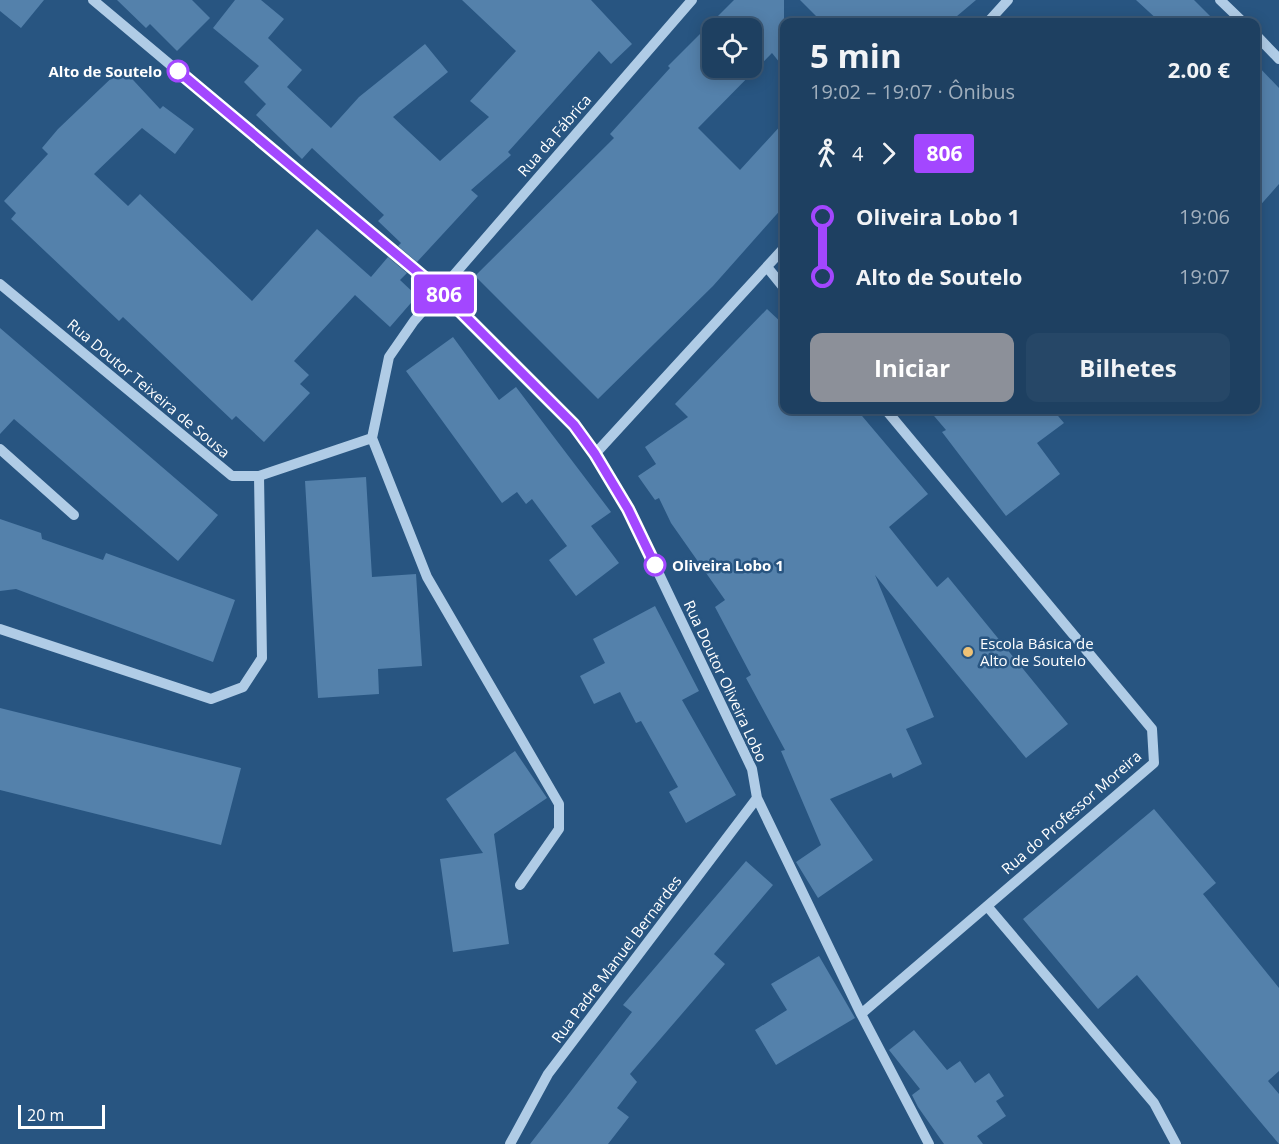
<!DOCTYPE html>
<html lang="pt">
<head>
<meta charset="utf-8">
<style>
  :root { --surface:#1e4061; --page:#264767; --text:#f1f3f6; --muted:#a1afbd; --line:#3c5976; --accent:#8c9099 }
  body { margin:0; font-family:"Open Sans",sans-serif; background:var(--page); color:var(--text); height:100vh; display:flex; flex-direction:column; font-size:22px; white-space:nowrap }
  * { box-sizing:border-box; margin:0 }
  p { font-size:20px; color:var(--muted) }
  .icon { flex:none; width:33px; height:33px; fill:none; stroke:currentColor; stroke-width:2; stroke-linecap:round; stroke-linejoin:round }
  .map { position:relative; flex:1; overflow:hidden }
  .drawer { position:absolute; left:780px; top:18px; width:480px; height:396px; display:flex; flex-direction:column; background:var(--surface); border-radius:12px; box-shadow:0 3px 15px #0003,0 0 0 2px var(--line) }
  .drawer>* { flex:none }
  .badge { padding:0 12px; border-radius:4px; font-size:21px; line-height:39px }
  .fabs { position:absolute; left:702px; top:18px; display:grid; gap:12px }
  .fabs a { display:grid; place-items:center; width:60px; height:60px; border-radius:12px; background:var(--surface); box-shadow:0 3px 15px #0003,0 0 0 2px var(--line); font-size:30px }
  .scale { position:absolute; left:18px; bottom:15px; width:87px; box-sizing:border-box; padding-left:6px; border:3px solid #fff; border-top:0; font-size:16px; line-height:21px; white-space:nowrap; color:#fff; -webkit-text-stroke:4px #285581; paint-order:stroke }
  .map>.badge { position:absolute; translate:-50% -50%; box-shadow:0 0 0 3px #fff }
  .legs { display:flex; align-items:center; gap:9px; height:66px; padding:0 30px; font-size:20px }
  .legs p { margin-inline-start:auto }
  .headline { display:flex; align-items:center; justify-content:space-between; height:102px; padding:0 30px }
  h1 { font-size:33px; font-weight:700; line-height:45px }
  .cta { display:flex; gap:12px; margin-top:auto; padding:12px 30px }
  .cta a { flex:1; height:69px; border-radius:12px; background:var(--accent); color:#fff; font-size:24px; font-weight:700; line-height:69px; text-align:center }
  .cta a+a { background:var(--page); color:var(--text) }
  ul { padding:0 30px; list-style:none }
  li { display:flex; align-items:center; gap:21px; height:60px; font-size:22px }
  li i { display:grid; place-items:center; width:9px; height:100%; margin:0 8px; background:currentColor }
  li i::after { content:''; width:15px; height:15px; margin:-8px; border:4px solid; border-radius:50%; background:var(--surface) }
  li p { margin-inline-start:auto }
  li:first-child i { background:linear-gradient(#0000 50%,currentColor 0) }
  li:last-child i { background:linear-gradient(currentColor 50%,#0000 0) }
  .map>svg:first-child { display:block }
  .building { fill:#5481ab; fill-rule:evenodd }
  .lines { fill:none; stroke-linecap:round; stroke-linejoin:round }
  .minor { stroke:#b0cce6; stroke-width:10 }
  .line-1-casing { stroke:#fff; stroke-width:14 }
  .line-1 { stroke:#a347ff; stroke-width:9 }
  .stop-1-dot { fill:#fff; stroke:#a347ff; stroke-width:3 }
  .poi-dot { fill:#eec276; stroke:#285581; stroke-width:2 }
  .labels { text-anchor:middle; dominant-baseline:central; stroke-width:5; stroke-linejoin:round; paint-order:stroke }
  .stop-label { font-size:15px; font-weight:bold; fill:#fff; stroke:#285581; text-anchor:end }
  .street-label { font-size:15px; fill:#fff; stroke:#285581 }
  .poi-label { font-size:15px; fill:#fff; stroke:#285581; text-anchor:start }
</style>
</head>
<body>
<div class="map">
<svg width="1279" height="1144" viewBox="0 0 1279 1144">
  <rect width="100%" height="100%" fill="#285581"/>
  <path class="building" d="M0 0H44L21 28 0 11Z
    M117 0H192L210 18 177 51 150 24 146 28Z
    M235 0H261L284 19 268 38 302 70 287 87 331 128 359 97 425 44 448 72 393 117 440 161 489 117 470 101 516 51 462 0H591L632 44 611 64 599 51 508 152 511 155 471 190 478 196 417 262 398 246 401 243 378 221 384 215 312 148 302 159 256 115 266 104 244 82 259 66 213 28Z
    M734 0H784V68L772 53 698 128 740 170 784 122V206L713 286 598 399 475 276 614 138 610 134 670 68 668 66ZM712 28H752V68H712Z
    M800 0H976L950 22H822Z
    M1136 0H1194L1216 22H1160Z
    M1256 64 1279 88V184L1256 210Z
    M122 68 160 109 163 106 194 129 175 154 142 128 94 174 128 206 140 194 252 301 317 229 371 277 388 257 407 273 400 280 417 296 390 327 355 295 294 361 309 375 300 384 310 393 264 442 236 416 232 420 123 317 119 321 11 219 16 213 4 201 48 154 42 148 58 129Z
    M767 309 784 325V410H857L928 494 889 527 937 587 948 577 1068 724 1026 758 875 575 934 717 906 729 922 764 893 778 891 773 830 799 873 860 818 898 796 862 821 845 781 751 785 750 746 678 751 675 715 607 725 600 671 523 659 498 655 500 638 476 656 464 645 447 688 417 675 404Z
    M0 328 218 515 178 561 14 419 0 434Z
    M453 337 499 400 516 387 611 512 591 526 619 563 576 596 549 560 567 546 532 499 526 504 517 492 502 503 406 371Z
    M929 410H1053L1064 423 1037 443 1060 474 1006 516 942 432 946 430Z
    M366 477 372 577 416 574 422 666 378 669 379 694 318 698 305 481Z
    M0 519 41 533 42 539 103 560 106 553 235 600 213 662 16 589 0 591Z
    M655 606 699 691 682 700 736 795 686 823 669 792 678 787 641 721 636 723 620 692 594 704 580 676 605 663 593 639Z
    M0 708 241 768 221 845 0 790Z
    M515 751 547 798 494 834 509 944 453 952 440 859 483 853 446 799Z
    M1154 809 1216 883 1203 894 1279 988V1071L1268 1081 1279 1094V1144L1137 975 1098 1009 1023 919Z
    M746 861 773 885 714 954 725 964 630 1074 637 1082 617 1108 629 1117 608 1144H530L632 1012 623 1005Z
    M819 956 855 1018 776 1065 755 1030 787 1010 771 984Z
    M914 1030 947 1070 960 1061 975 1083 989 1073 1004 1096 996 1101 1006 1116 977 1136 983 1144H944L918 1107 912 1095 920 1089 889 1050Z"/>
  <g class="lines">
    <path class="minor" d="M93 0 439 290 574 425 595 454 628 509 752 769 757 798 861 1014 929 1144
      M1220 0 1243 22
      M988 22 1008 0
      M1256 35 1279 59
      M767 267 784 288
      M0 284 232 476H259L372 438 389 357 414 321 692 0
      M372 438 427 577 559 804V829L520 885
      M0 449 74 515
      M595 454 784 248
      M0 629 211 699 243 687 262 658 259 476
      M987 906 1154 1103 1176 1144
      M861 1014 1154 763 1152 729 886 410
      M510 1144 548 1074 757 798"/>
  </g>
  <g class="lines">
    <defs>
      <path id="line-1" d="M178 71 439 290 574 425 595 454 628 509 655 565"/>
    </defs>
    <use href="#line-1" class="line-1-casing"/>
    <use href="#line-1" class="line-1"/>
  </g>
  <g class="stop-1-dot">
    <circle cx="178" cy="71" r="10"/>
    <circle cx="655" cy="565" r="10"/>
  </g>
  <circle class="poi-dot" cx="968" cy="652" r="6"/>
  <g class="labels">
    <g class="stop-label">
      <text x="162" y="71">Alto de Soutelo</text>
      <text x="672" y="565" text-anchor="start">Oliveira Lobo 1</text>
    </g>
    <g class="street-label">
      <text transform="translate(554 135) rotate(-49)">Rua da Fábrica</text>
      <text transform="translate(149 388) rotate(40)">Rua Doutor Teixeira de Sousa</text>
      <text transform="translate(726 681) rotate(65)">Rua Doutor Oliveira Lobo</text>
      <text transform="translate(1071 812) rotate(-41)">Rua do Professor Moreira</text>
      <text transform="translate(616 959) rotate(-53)">Rua Padre Manuel Bernardes</text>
    </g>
    <g class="poi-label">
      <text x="980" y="643">Escola Básica de<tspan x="980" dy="17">Alto de Soutelo</tspan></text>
    </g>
  </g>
</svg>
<div class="fabs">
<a><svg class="icon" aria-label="locate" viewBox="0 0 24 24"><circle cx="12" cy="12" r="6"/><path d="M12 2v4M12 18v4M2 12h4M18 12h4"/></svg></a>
</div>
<div class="scale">20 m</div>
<b class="badge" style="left:444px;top:294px;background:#a347ff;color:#fff">806</b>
<section class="drawer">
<div class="headline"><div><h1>5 min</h1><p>19:02 – 19:07 · Ônibus</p></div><b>2.00 €</b></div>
<div class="legs"><svg class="icon" aria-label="walk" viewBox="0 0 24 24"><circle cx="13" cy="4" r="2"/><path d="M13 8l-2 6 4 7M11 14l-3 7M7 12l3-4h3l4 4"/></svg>4<svg class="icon" aria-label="forward" viewBox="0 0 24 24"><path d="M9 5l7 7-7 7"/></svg><b class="badge" style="background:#a347ff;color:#fff">806</b></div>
<ul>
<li><i style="color:#a347ff"></i><b>Oliveira Lobo 1</b><p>19:06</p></li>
<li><i style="color:#a347ff"></i><b>Alto de Soutelo</b><p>19:07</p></li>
</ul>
<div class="cta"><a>Iniciar</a><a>Bilhetes</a></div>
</section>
</div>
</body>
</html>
